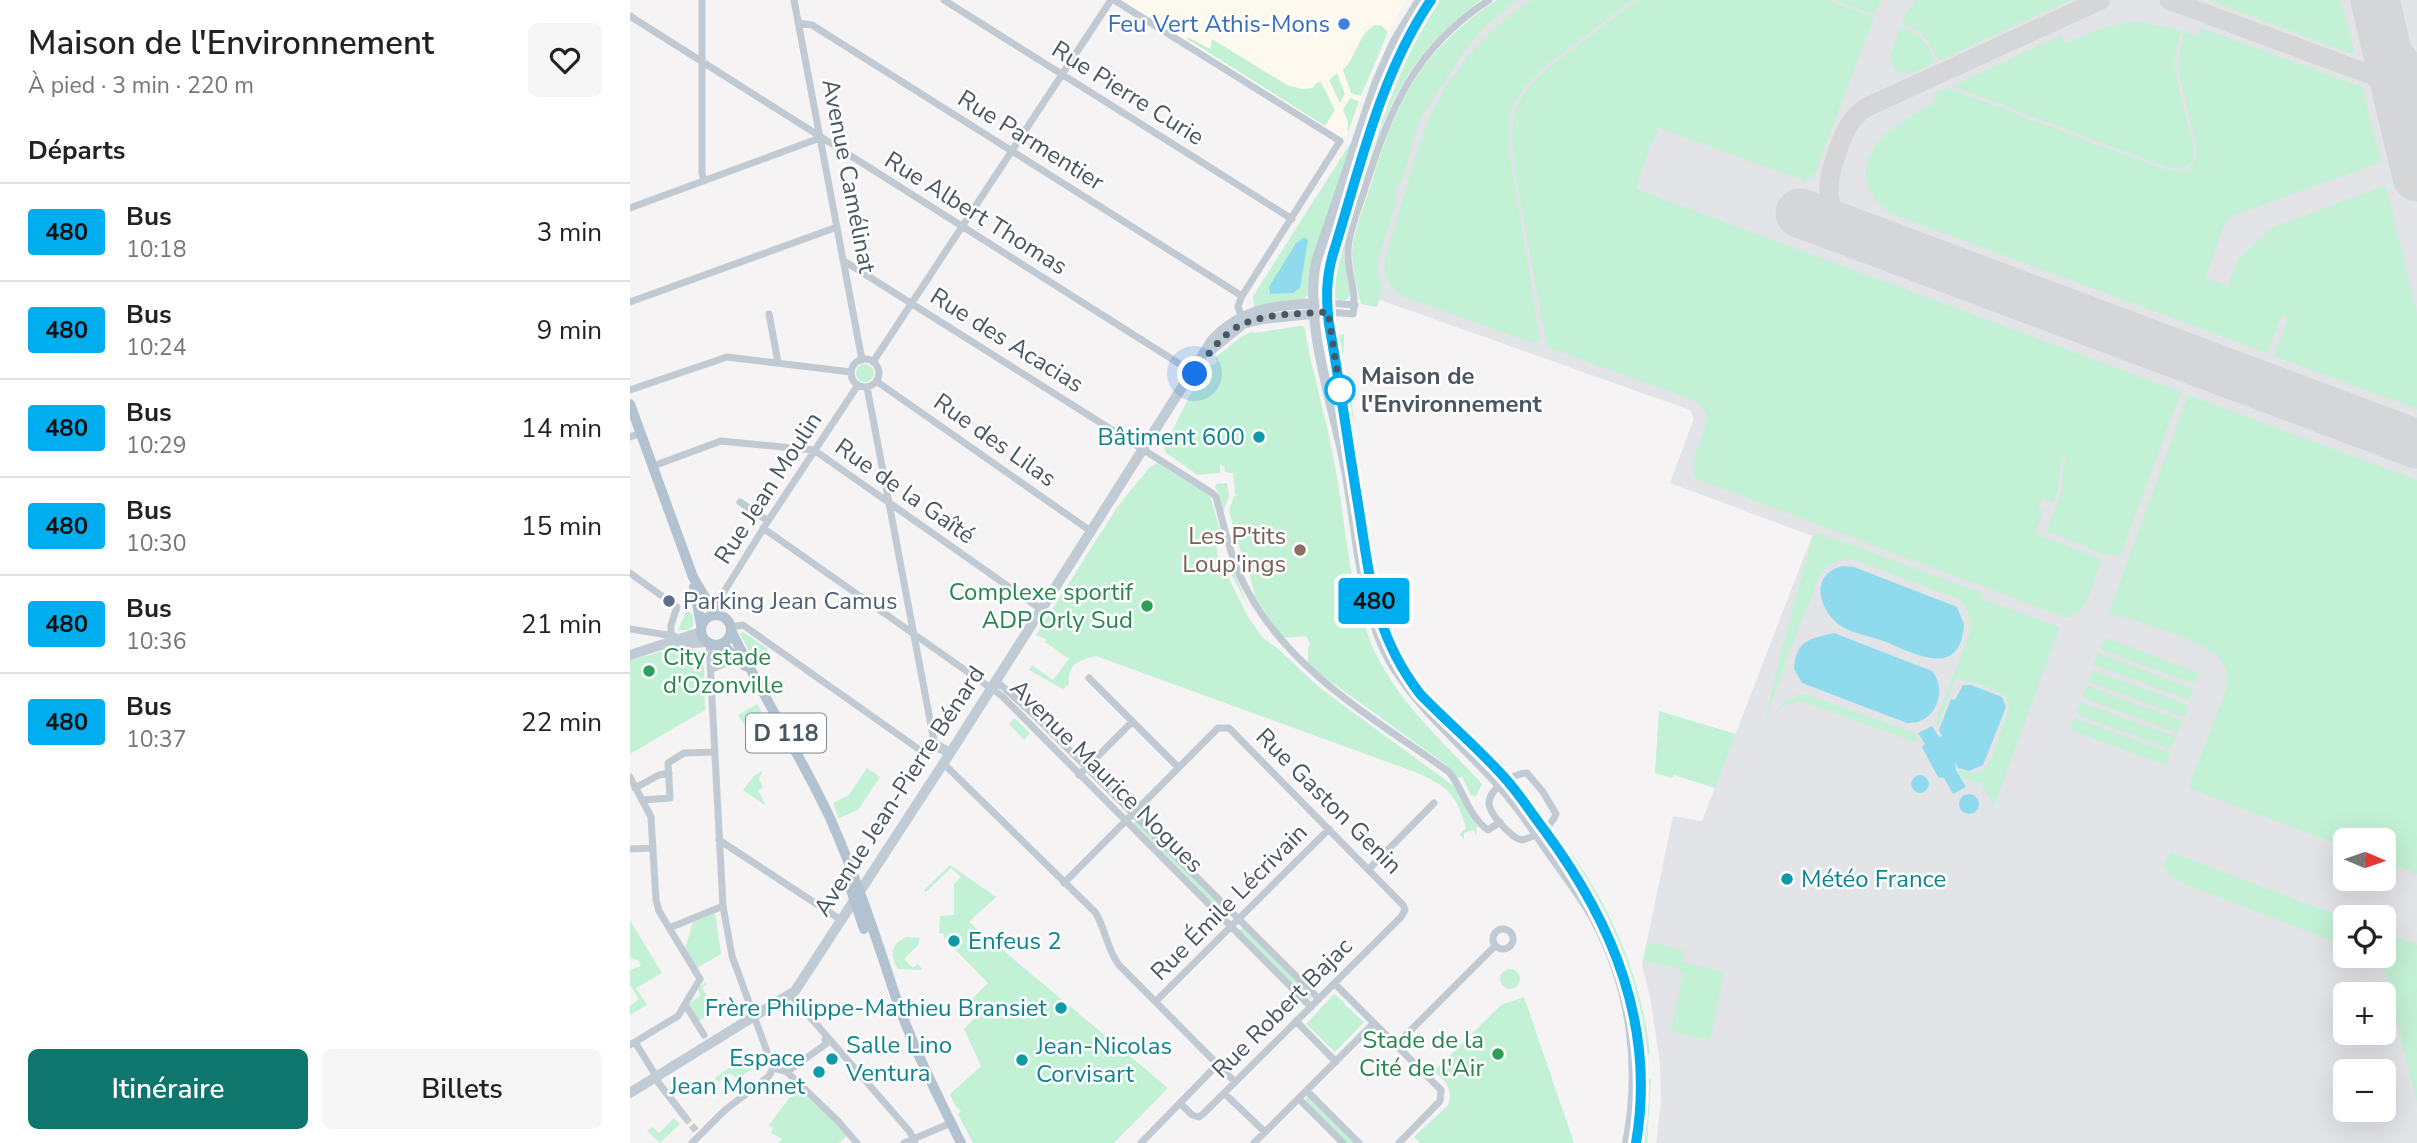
<!DOCTYPE html>
<html lang="fr">
<head>
<meta charset="utf-8">
<style>
  :root { --surface:#fff; --page:#f6f6f6; --text:#222; --muted:#767676; --line:#e0e0e0; --accent:#0f766e }
  body { margin:0; font-family:"Nunito Sans",sans-serif; background:var(--page); color:var(--text); height:100vh; display:flex; flex-direction:column; font-size:26px; white-space:nowrap }
  * { box-sizing:border-box; margin:0 }
  p { font-size:23px; color:var(--muted) }
  .icon { flex:none; width:38px; height:38px; fill:none; stroke:currentColor; stroke-width:2; stroke-linecap:round; stroke-linejoin:round }
  .map { position:relative; flex:1; overflow:hidden }
  .panel { display:flex; flex-direction:column; background:var(--surface); width:630px }
  .panel>* { flex:none }
  .badge { padding:0 14px; border-radius:5px; font-size:24px; line-height:46px }
  .needle { width:46px; rotate:92deg }
  .fabs { position:absolute; left:1703px; top:828px; display:grid; gap:14px }
  .fabs a { display:grid; place-items:center; width:63px; height:63px; border-radius:10px; background:var(--surface); box-shadow:0 7px 28px #0002; font-size:35px }
  .you { position:absolute; width:35px; height:35px; margin:-18px; border:5px solid #fff; border-radius:50%; background:#1a73e8; box-shadow:0 0 0 10px #1a73e833 }
  .map>.badge { position:absolute; translate:-50% -50%; box-shadow:0 0 0 4px #fff }
  h2 { padding:0 28px; font-size:26px; line-height:63px }
  .round { display:grid; place-items:center; flex:none; width:74px; height:74px; border-radius:10px; background:var(--page) }
  .summary { display:flex; align-items:center; justify-content:space-between; height:119px; padding:0 28px }
  h1 { font-size:33px; font-weight:600; line-height:52px }
  .cta { display:flex; gap:14px; margin-top:auto; padding:14px 28px }
  .cta a { flex:1; height:80px; border-radius:10px; background:var(--accent); color:#fff; font-size:28px; font-weight:600; line-height:80px; text-align:center }
  .cta a+a { background:var(--page); color:var(--text) }
  ul { padding:0; list-style:none }
  li { display:flex; align-items:center; gap:21px; height:98px; padding:0 28px; border-top:2px solid var(--line) }
  li div { flex:1 }
  li b { display:block; font-size:26px }
  li em { font-style:normal }
  li .badge { min-width:77px; font-weight:700; text-align:center }
  main { display:flex; flex:1; min-height:0 }
  .map>svg:first-child { display:block }
  .commercial { fill:#fdf9ef }
  .airport { fill:#e2e4e7; fill-rule:evenodd }
  .green { fill:#c3f1d5 }
  .water { fill:#90daee }
  .lines { fill:none; stroke-linecap:round; stroke-linejoin:round }
  .taxiway { stroke:#d5d6d8; stroke-width:19 }
  .runway { stroke:#d5d6d8; stroke-width:49 }
  .street-tunnel { stroke:#caccce; stroke-width:7; stroke-dasharray:7 3.5; stroke-linecap:butt }
  .street { stroke:#c1cad2; stroke-width:7 }
  .secondary { stroke:#c1cbd6; stroke-width:10 }
  .primary { stroke:#b3c2d1; stroke-width:10 }
  .line-casing { stroke:#fff; stroke-width:16 }
  .line { stroke:#00adee; stroke-width:10 }
  .walk { stroke:#4a5661; stroke-width:7; stroke-dasharray:0 12.6 }
  .shop-dot { fill:#3f7fe0; stroke:#fff; stroke-width:2.5 }
  .stop-dot { fill:#fff; stroke:#00adee; stroke-width:3.5 }
  .culture-dot { fill:#0f9aa8; stroke:#fff; stroke-width:2.5 }
  .education-dot { fill:#8d6e63; stroke:#fff; stroke-width:2.5 }
  .service-dot { fill:#5c6f8a; stroke:#fff; stroke-width:2.5 }
  .leisure-dot { fill:#2e9e5b; stroke:#fff; stroke-width:2.5 }
  .labels { text-anchor:middle; dominant-baseline:central; stroke-width:5; stroke-linejoin:round; paint-order:stroke }
  .shield { fill:#fff; stroke:#808990; stroke-width:2 }
  .shield-label { font-size:23px; font-weight:bold; fill:#4a5661 }
  .shop-label { font-size:24px; fill:#366cbe; stroke:#fff; text-anchor:end }
  .street-label { font-size:24px; fill:#4a5661; stroke:#fff }
  .stop-label { font-size:24px; font-weight:bold; fill:#4a5661; stroke:#fff; text-anchor:start }
  .culture-label { font-size:24px; fill:#0d838f; stroke:#fff; text-anchor:start }
  .education-label { font-size:24px; fill:#785e54; stroke:#fff; text-anchor:end }
  .leisure-label { font-size:24px; fill:#27864d; stroke:#fff; text-anchor:end }
  .service-label { font-size:24px; fill:#4e5e75; stroke:#fff; text-anchor:start }
</style>
</head>
<body>
<main>
<section class="panel">
<div class="summary"><div><h1>Maison de l'Environnement</h1><p>À pied · 3 min · 220 m</p></div><a class="round"><svg class="icon" aria-label="heart" viewBox="0 0 24 24"><path d="M12 20l-8-8c-3-5 5-10 8-4 3-6 11-1 8 4z"/></svg></a></div>
<h2>Départs</h2>
<ul>
<li><span class="badge" style="background:#00adee;color:#111">480</span><div><b>Bus</b><p>10:18</p></div><em>3 min</em></li>
<li><span class="badge" style="background:#00adee;color:#111">480</span><div><b>Bus</b><p>10:24</p></div><em>9 min</em></li>
<li><span class="badge" style="background:#00adee;color:#111">480</span><div><b>Bus</b><p>10:29</p></div><em>14 min</em></li>
<li><span class="badge" style="background:#00adee;color:#111">480</span><div><b>Bus</b><p>10:30</p></div><em>15 min</em></li>
<li><span class="badge" style="background:#00adee;color:#111">480</span><div><b>Bus</b><p>10:36</p></div><em>21 min</em></li>
<li><span class="badge" style="background:#00adee;color:#111">480</span><div><b>Bus</b><p>10:37</p></div><em>22 min</em></li>
</ul>
<div class="cta"><a>Itinéraire</a><a>Billets</a></div>
</section>
<div class="map">
<svg width="1787" height="1143" viewBox="0 0 1787 1143">
  <rect width="100%" height="100%" fill="#f5f3f3"/>
  <path class="commercial" d="M492 0H776L748 51 718 134 710 138Z"/>
  <path class="airport" d="M880 0H1787V1143H1026L1031 1103 1030 1062 1020 997 1012 965 1043 816 1072 821 1182 536 1040 483 1064 418 1060 410 736 295 770 108ZM1715 840H1754V878H1715ZM1715 917H1754V956H1715ZM1715 994H1754V1032H1715ZM1715 1071H1754V1110H1715Z"/>
  <path class="green" d="M805 0H851C778 55 759 100 732 185 726 206 716 230 714 252 714 267 721 280 721 294L716 300 710 301 703 297 701 274 757 94 774 54Z
    M867 0H887L853 28 839 44 789 120 772 182 769 183 765 194 767 198 748 261V275L753 288 747 307 731 304C727 290 722 267 722 252 724 230 734 206 741 185 766 101 791 50 867 0Z
    M902 0H1002L915 66 893 89 881 110 879 121 880 156 910 339 907 344 776 298C758 288 752 276 756 256 770 212 781 165 798 122 815 78 861 23 902 0Z
    M1007 0H1197L1244 17 1184 176 1182 175 1181 179 1176 178 1175 181 1029 128 1022 145H1020L1006 189 1551 392 1490 556 1473 554 1417 531 1433 486 1432 474 1436 457 1433 456C1428 472 1430 487 1424 503L1412 498 1408 509 1413 511 1406 534 1471 559C1465 576 1456 621 1434 617L1067 479C1050 454 1098 418 1063 400L917 347 886 179 882 138 884 116 892 96 910 75Z
    M1205 0H1251L1244 15Z
    M1286 0H1440L1309 61C1300 41 1292 31 1271 23L1276 13Z
    M1578 0H1711L1724 52 1722 54Z
    M1504 21 1551 30 1543 64 1564 149 1561 163 1552 169 1536 167 1322 86 1432 35 1436 43 1469 29Z
    M745 25 752 26 758 32 731 96 721 93 713 70C726 58 728 34 745 25Z
    M1270 27C1289 34 1298 43 1305 62 1292 69 1278 78 1264 70L1260 57Z
    M1571 28 1732 87 1751 162 1597 218 1575 278 1598 286 1608 259 1641 228 1756 185 1787 314V409L1644 356 1658 318 1652 315 1637 353 1265 215C1252 208 1241 197 1237 183 1227 142 1278 118 1306 102L1302 94 1317 88 1528 167 1547 172 1556 171 1566 159V146L1547 65 1554 31 1567 37Z
    M558 37 580 49 582 39 657 85 672 89 683 88 686 83 691 82 705 110 695 126 557 39Z
    M759 42 678 295 674 299 624 308 623 296 721 142 741 82Z
    M707 73 715 94 710 103 699 80Z
    M720 98 729 101 718 133V122L713 110Z
    M670 326 674 327 675 331C683 375 696 417 704 461 718 530 718 609 755 671 780 713 819 748 852 784L846 796 841 795 832 777 828 778 815 764 678 665V650L680 643 676 636 653 638 625 597 619 572 621 570 619 565 616 566 607 541 599 511 604 496 608 495 605 494 603 473 595 472V468L590 464V473L568 475 536 453 534 448 562 391 580 364 584 365 587 361 586 357 611 337 622 331 624 333Z
    M714 334 713 361 716 385H719C724 409 724 434 727 459 732 489 737 519 742 549 750 592 757 632 781 670 806 706 844 734 875 765L871 768C838 735 797 705 772 664 746 622 741 574 733 526 723 463 714 399 705 336Z
    M226 373a9 9 0 1 1 18 0a9 9 0 1 1-18 0Z
    M1558 395 1787 480V874L1754 861V840H1715V847L1558 788 1596 691C1597 679 1598 669 1591 660 1578 642 1515 624 1492 616L1478 615Z
    M527 463 580 496 592 536 587 543V554L618 617 633 638 647 648 690 688 825 787 847 826 846 836 844 830 834 833V840L830 834 836 828C826 794 818 786 785 772L466 656C450 660 437 663 439 684L433 689 399 670 402 665 423 680 439 659 415 642 416 639 406 635 488 506 519 468Z
    M597 483 599 496 593 512 590 496 585 487 587 484Z
    M1186 532 1352 593V599L1430 627 1363 809 1361 799 1350 782 1336 779 1333 780 1327 771 1347 773 1353 770 1361 760 1379 709C1379 691 1360 689 1346 683L1344 680 1343 682 1325 679 1309 724 1305 723 1340 632C1342 619 1338 608 1329 599L1228 561 1217 559 1206 561 1191 572 1159 653 1134 725 1152 649 1183 536Z
    M599 558 619 609 594 559Z
    M57 610 63 615V626L58 630H48Z
    M113 632 138 649 127 666 110 634Z
    M1474 637 1569 673 1565 684 1470 649Z
    M58 647 69 651 74 658 75 710 0 754V660L46 648Z
    M1468 653 1563 689 1559 700 1464 665Z
    M1463 670 1558 705 1554 717 1459 682Z
    M1457 686 1552 721 1548 733 1452 697Z
    M1170 694 1181 696 1284 733 1288 743 1171 701 1154 705 1142 717 1153 702Z
    M1450 702 1546 737 1541 749 1446 714Z
    M127 704 138 724 120 734 108 715Z
    M1029 711 1106 734 1085 788 1044 775 1042 778 1025 773Z
    M384 718 400 733 394 740 379 724Z
    M1444 718 1540 753 1535 765 1440 730Z
    M237 768 250 777 228 810 209 818 203 803 219 795Z
    M133 770 129 779 133 787 128 790 136 806 113 790 123 777Z
    M506 821 600 914 599 916 596 917 503 824Z
    M925 836 936 851 939 850C983 911 1011 977 1020 1053L1018 1055 1019 1078 1021 1080 1017 1143H1010C1023 1029 990 929 924 837Z
    M1540 852 1715 918V946L1550 882 1538 874 1534 863Z
    M320 865 366 897 339 922 538 1088 484 1143H343L328 1114 331 1111 325 1105 320 1094 351 1066 334 1029 348 1015 337 1004 358 983 318 942 321 938 318 935 314 939V934L309 933 310 916 324 915V884L331 877 321 868 296 892 294 890Z
    M85 913 91 954 67 968 55 949 63 922Z
    M0 920 32 973 6 988 17 1005 0 1015V1006L9 999 0 985V970L11 966 9 961 0 957Z
    M613 927 680 993 681 999 675 998 609 931Z
    M1762 936 1787 945V1102L1752 961Z
    M276 937 290 938 288 945 274 959 283 968 288 964 292 969 291 970 268 969C259 956 261 944 276 937Z
    M1017 942 1054 950 1052 962 1094 972 1080 1040 1041 1032 1053 974 1050 973V968L1013 961Z
    M870 979a10 10 0 1 1 20 0a10 10 0 1 1-20 0Z
    M75 983 77 984 72 988 83 1006 77 1012 78 1015 69 1021 59 1003 70 996 68 988Z
    M704 994 715 1003 714 1004 734 1022 705 1052 676 1024Z
    M894 997 944 1143H790L784 1137 818 1105C824 1089 815 1081 804 1071L871 1005Z
    M118 1054 123 1068 112 1076 113 1078 110 1081 100 1073 88 1082 85 1078Z
    M167 1088 206 1122 217 1136 209 1143H149L152 1139 141 1133 143 1128 139 1125Z
    M676 1097H680L725 1143H717L676 1101Z
    M44 1118 50 1124 30 1143 17 1131 22 1127 29 1133Z"/>
  <path class="water" d="M675 237 678 240 670 288 663 293 640 294 639 287 666 243Z
    M1213 566 1224 567 1327 607 1334 624C1330 681 1285 653 1253 641 1240 636 1219 633 1208 624 1188 607 1180 574 1213 566Z
    M1204 633 1302 671C1319 692 1304 725 1277 723L1172 683 1164 669C1166 639 1181 639 1204 633Z
    M1333 685H1341L1372 697 1376 707 1353 765 1339 771 1328 768 1325 762 1326 770 1336 787 1323 794 1314 778 1308 777 1292 747 1295 744 1288 733 1302 726 1309 737 1312 736 1309 730 1321 699 1325 700Z
    M1281 784a9 9 0 1 1 18 0a9 9 0 1 1-18 0Z
    M1329 804a10 10 0 1 1 20 0a10 10 0 1 1-20 0Z"/>
  <g class="lines">
    <path class="taxiway" d="M1539 0 1787 92
      M1747 0 1760 32 1787 69
      M1231 236C1190 213 1195 185 1209 147 1215 130 1221 117 1237 107L1471 0"/>
    <path class="runway" d="M1745 0 1787 177
      M1170 213 1787 444"/>
    <path class="street-tunnel" d="M55 1117 67 1132"/>
    <path class="street" d="M72 0V173L74 181
      M164 0 232 360
      M314 0 662 219
      M484 0 710 141 612 296 608 306 612 320
      M0 16 564 373
      M168 23 182 25 612 296
      M0 208 190 138
      M214 261 582 493 586 497C594 525 599 552 611 578 653 668 741 716 819 772 834 790 838 816 858 830L870 822
      M0 302 207 227
      M697 303 725 305
      M698 312 723 314C727 289 717 273 718 250 719 230 729 208 735 188 760 108 785 48 859 0
      M139 314 148 362
      M221 373a14 14 0 1 1 28 0a14 14 0 1 1-28 0Z
      M243 362 481 0
      M246 381 462 532
      M0 390 97 357 221 372
      M0 437 11 433
      M23 466 91 441 184 450 412 610
      M110 502 138 521
      M133 528 372 696 681 1007
      M0 573 47 607 41 625V635
      M87 614V603L138 521 228 385
      M101 627 113 625 290 750 299 751 307 746 304 741 237 387
      M0 629 44 636
      M82 669 107 658
      M82 670 90 644
      M459 678 548 767
      M362 688 371 685 403 714 689 999
      M313 763 465 912C476 929 477 950 489 965L605 1082
      M897 773 913 792 926 814C922 826 904 838 891 840 881 837 859 814 859 803 860 787 884 774 897 773Z
      M449 775 502 722
      M0 777 12 800
      M5 788 29 775 39 773
      M89 840 211 920
      M0 849 23 848
      M739 869 804 803
      M434 883 588 728H599L773 905 775 910 771 917 573 1114 569 1117 562 1115 550 1103
      M39 928 93 906
      M863 939a10 10 0 1 1 20 0a10 10 0 1 1-20 0Z
      M705 984 811 1090 810 1101 769 1143
      M161 995 280 1132 285 1143
      M526 1001 699 829
      M666 1021 706 1062
      M74 1035 55 1004 70 979 29 911 26 900 21 817 12 800 40 798 38 763 54 753 85 752
      M5 1042 26 1076
      M0 1045 48 1016 55 1004
      M766 1045 865 946
      M143 1068 157 1072 208 1121 227 1143
      M157 1072 196 1044 195 1040
      M24 1077 55 1117
      M677 1091 729 1143
      M594 1093 635 1132
      M669 1099 713 1143
      M62 1143 94 1111 139 1076 143 1068 102 956 93 906 79 643
      M274 1143 321 1123
      M511 1143 587 1065
      M624 1143 744 1023"/>
    <path class="secondary" d="M790 0 765 41 747 82 686 262C674 327 703 402 715 465 728 530 729 608 763 665 792 712 836 747 872 788 889 807 904 830 919 852 935 875 953 897 966 922 1002 990 1012 1068 997 1143
      M581 350 613 324 633 319 691 313
      M720 458 697 303 699 267 762 71 787 21 801 0
      M45 644 78 642
      M0 655 71 632
      M816 719 884 789 957 894
      M307 746 320 753
      M0 1093 165 991 326 744 582 340C614 306 646 306 690 303
      M1006 1143 1010 1093"/>
    <path class="primary" d="M0 404 63 577 85 614
      M64 587 71 625
      M71 630a15 15 0 1 1 30 0a15 15 0 1 1-30 0Z
      M101 630C131 694 170 754 200 818 225 874 245 934 264 992 281 1044 307 1094 331 1143
      M92 644 115 666
      M218 881 234 929"/>
  </g>
  <g class="lines">
    <defs>
      <path id="line" d="M801 0C750 75 730 168 703 254 696 278 696 299 699 324 710 384 718 444 728 504 740 577 743 633 790 694 817 722 847 747 873 776 889 793 901 813 915 831 983 923 1026 1026 1006 1143"/>
    </defs>
    <use href="#line" class="line-casing"/>
    <use href="#line" class="line"/>
    <path class="walk" d="M565 374C576 356 594 331 615 323 640 313 671 314 698 312L710 390"/>
  </g>
  <circle class="shop-dot" cx="714" cy="24" r="7"/>
  <circle class="stop-dot" cx="710" cy="390" r="14"/>
  <g class="culture-dot">
    <circle cx="629" cy="437" r="7"/>
    <circle cx="1157" cy="879" r="7"/>
    <circle cx="324" cy="941" r="7"/>
    <circle cx="431" cy="1008" r="7"/>
    <circle cx="202" cy="1059" r="7"/>
    <circle cx="392" cy="1060" r="7"/>
    <circle cx="189" cy="1072" r="7"/>
  </g>
  <circle class="education-dot" cx="670" cy="550" r="7"/>
  <circle class="service-dot" cx="39" cy="601" r="7"/>
  <g class="leisure-dot">
    <circle cx="517" cy="606" r="7"/>
    <circle cx="19" cy="671" r="7"/>
    <circle cx="868" cy="1054" r="7"/>
  </g>
  <g class="labels">
    <rect class="shield" x="116" y="713.5" width="80" height="39" rx="5"/>
    <g class="shield-label">
      <text x="156" y="733">D 118</text>
    </g>
    <g class="shop-label">
      <text x="700" y="24">Feu Vert Athis-Mons</text>
    </g>
    <g class="street-label">
      <text transform="translate(498 93) rotate(32)">Rue Pierre Curie</text>
      <text transform="translate(401 140) rotate(32)">Rue Parmentier</text>
      <text transform="translate(219 176) rotate(79)">Avenue Camélinat</text>
      <text transform="translate(346 213) rotate(32)">Rue Albert Thomas</text>
      <text transform="translate(377 340) rotate(32)">Rue des Acacias</text>
      <text transform="translate(365 440) rotate(35)">Rue des Lilas</text>
      <text transform="translate(138 488) rotate(-57)">Rue Jean Moulin</text>
      <text transform="translate(275 491) rotate(35)">Rue de la Gaîté</text>
      <text transform="translate(477 776) rotate(45)">Avenue Maurice Nogues</text>
      <text transform="translate(269 791) rotate(-57)">Avenue Jean-Pierre Bénard</text>
      <text transform="translate(699 801) rotate(45)">Rue Gaston Genin</text>
      <text transform="translate(599 902) rotate(-45)">Rue Émile Lécrivain</text>
      <text transform="translate(652 1008) rotate(-45)">Rue Robert Bajac</text>
    </g>
    <g class="stop-label">
      <text x="731" y="376">Maison de<tspan x="731" dy="28">l'Environnement</tspan></text>
    </g>
    <g class="culture-label">
      <text x="615" y="437" text-anchor="end">Bâtiment 600</text>
      <text x="1171" y="879">Météo France</text>
      <text x="338" y="941">Enfeus 2</text>
      <text x="417" y="1008" text-anchor="end">Frère Philippe-Mathieu Bransiet</text>
      <text x="216" y="1045">Salle Lino<tspan x="216" dy="28">Ventura</tspan></text>
      <text x="406" y="1046">Jean-Nicolas<tspan x="406" dy="28">Corvisart</tspan></text>
      <text x="175" y="1058" text-anchor="end">Espace<tspan x="175" dy="28">Jean Monnet</tspan></text>
    </g>
    <g class="education-label">
      <text x="656" y="536">Les P'tits<tspan x="656" dy="28">Loup'ings</tspan></text>
    </g>
    <g class="leisure-label">
      <text x="503" y="592">Complexe sportif<tspan x="503" dy="28">ADP Orly Sud</tspan></text>
      <text x="33" y="657" text-anchor="start">City stade<tspan x="33" dy="28">d'Ozonville</tspan></text>
      <text x="854" y="1040">Stade de la<tspan x="854" dy="28">Cité de l'Air</tspan></text>
    </g>
    <g class="service-label">
      <text x="53" y="601">Parking Jean Camus</text>
    </g>
  </g>
</svg>
<div class="fabs">
<a><svg class="needle" viewBox="-14 -14 28 28"><path d="M0-13l5 13h-10z" fill="#e53935"/><path d="M0 13l5-13h-10z" fill="#767676"/></svg></a>
<a><svg class="icon" aria-label="locate" viewBox="0 0 24 24"><circle cx="12" cy="12" r="6"/><path d="M12 2v4M12 18v4M2 12h4M18 12h4"/></svg></a>
<a>+</a>
<a>−</a>
</div>
<div class="you" style="left:565px;top:374px"></div>
<b class="badge" style="left:744px;top:601px;background:#00adee;color:#111">480</b>
</div>
</main>
</body>
</html>
